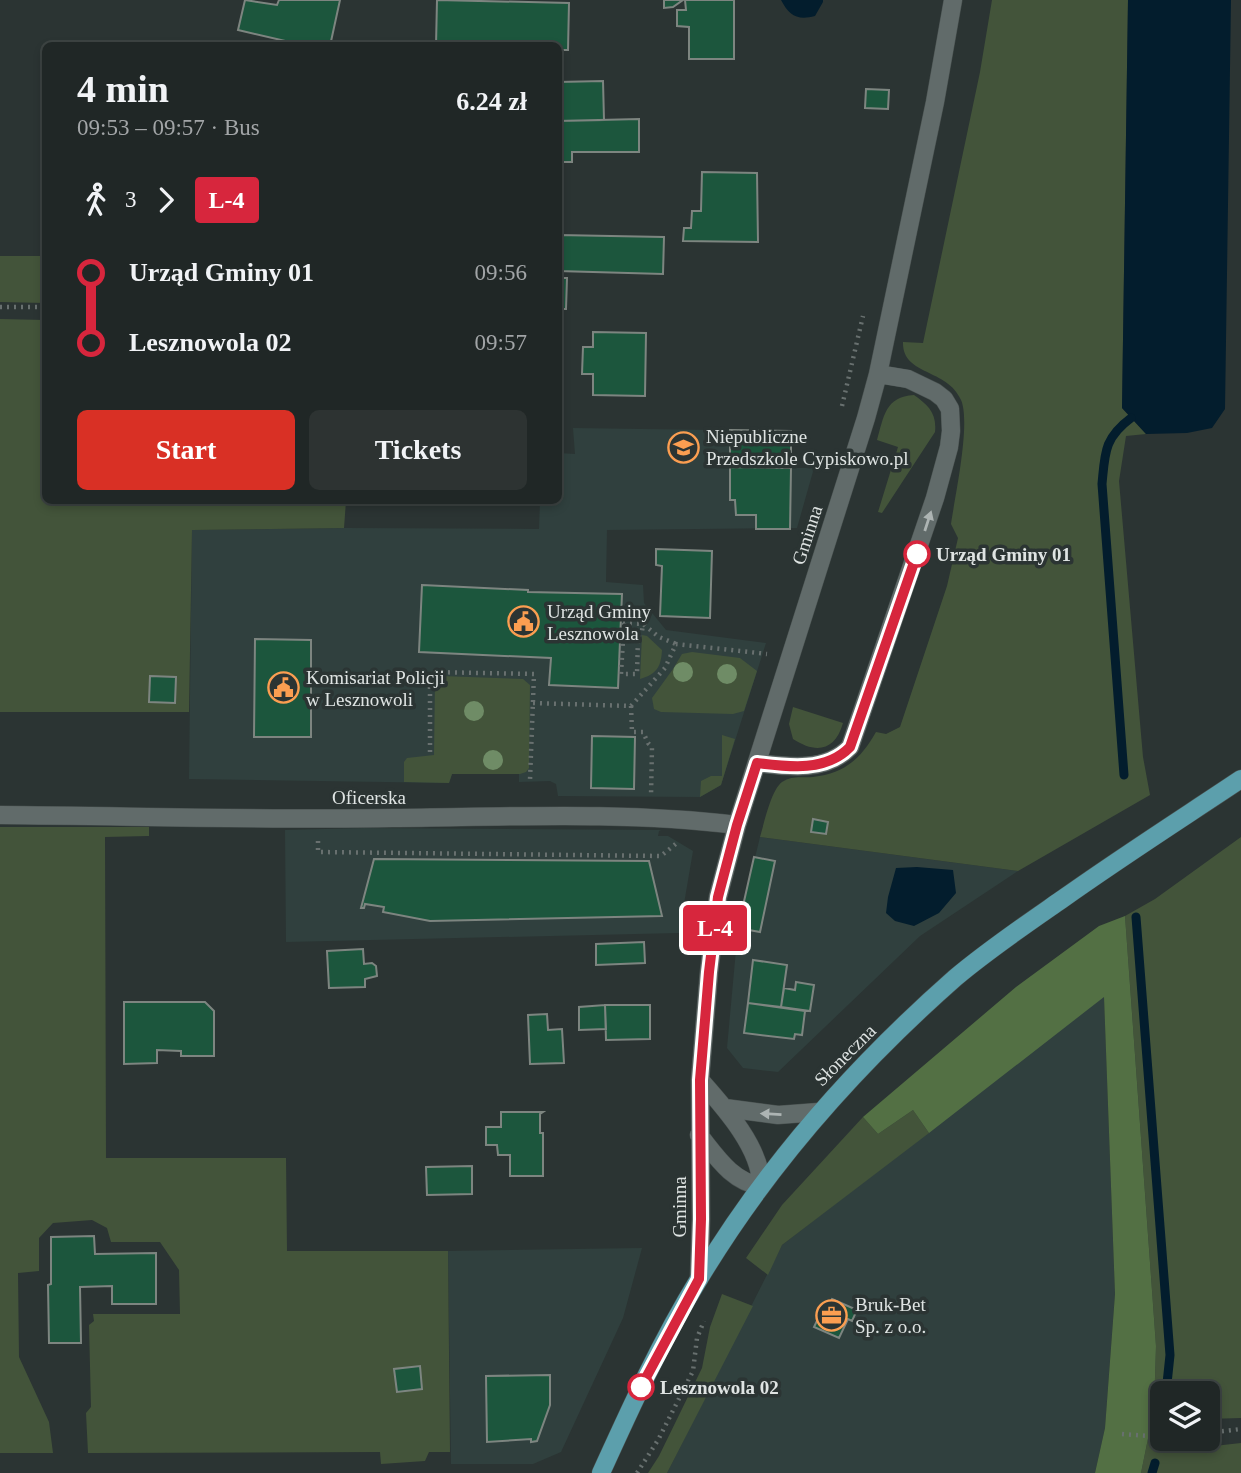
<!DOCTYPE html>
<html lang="en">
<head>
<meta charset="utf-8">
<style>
  :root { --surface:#202726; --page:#2d3332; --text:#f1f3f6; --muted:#a2a5a7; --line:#3d4443; --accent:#d93025 }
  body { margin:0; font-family:Georgia,serif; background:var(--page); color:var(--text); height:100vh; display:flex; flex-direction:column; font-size:26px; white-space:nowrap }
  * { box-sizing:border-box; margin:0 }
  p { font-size:23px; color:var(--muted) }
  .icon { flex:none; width:38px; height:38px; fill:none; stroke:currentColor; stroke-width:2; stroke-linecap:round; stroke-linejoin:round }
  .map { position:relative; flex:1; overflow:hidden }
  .sheet { position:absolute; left:42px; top:42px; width:520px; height:462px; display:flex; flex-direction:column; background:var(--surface); border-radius:10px; box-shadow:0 4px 10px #0003,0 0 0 2px var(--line) }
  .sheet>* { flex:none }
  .badge { padding:0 14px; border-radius:5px; font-size:24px; line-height:46px }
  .controls { position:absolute; left:1150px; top:1381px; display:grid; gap:14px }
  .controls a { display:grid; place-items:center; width:70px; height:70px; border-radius:10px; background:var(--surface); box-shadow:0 4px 10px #0003,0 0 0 2px var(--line); font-size:35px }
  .map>.badge { position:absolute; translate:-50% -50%; box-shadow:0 0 0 4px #fff }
  .legs { display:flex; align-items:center; gap:10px; height:77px; padding:0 35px; font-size:23px }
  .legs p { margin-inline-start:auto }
  .summary { display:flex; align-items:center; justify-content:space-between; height:119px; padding:0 35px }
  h1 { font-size:38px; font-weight:700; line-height:52px }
  .primary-button { display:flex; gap:14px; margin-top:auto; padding:14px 35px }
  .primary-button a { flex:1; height:80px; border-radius:10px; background:var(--accent); color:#fff; font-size:28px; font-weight:700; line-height:80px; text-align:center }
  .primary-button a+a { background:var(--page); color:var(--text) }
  ul { padding:0 35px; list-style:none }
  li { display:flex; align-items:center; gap:24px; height:70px; font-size:26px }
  li i { display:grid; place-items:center; width:10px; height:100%; margin:0 9px; background:currentColor }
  li i::after { content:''; width:18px; height:18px; margin:-9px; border:5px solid; border-radius:50%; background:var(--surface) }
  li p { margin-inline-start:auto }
  li:first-child i { background:linear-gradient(#0000 50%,currentColor 0) }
  li:last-child i { background:linear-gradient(currentColor 50%,#0000 0) }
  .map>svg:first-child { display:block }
  .built { fill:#30403e }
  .green { fill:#43543a }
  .forest { fill:#537044 }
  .water { fill:#031d2d }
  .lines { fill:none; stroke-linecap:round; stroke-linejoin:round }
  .stream { stroke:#031d2d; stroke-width:9 }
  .building { fill:#1c563d; stroke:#7d8580; stroke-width:2 }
  .minor-casing { stroke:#48504f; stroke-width:19 }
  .major-casing { stroke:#48504f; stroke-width:19 }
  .path { stroke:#68706f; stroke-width:4.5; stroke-dasharray:2 5; stroke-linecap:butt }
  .minor { stroke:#616b6a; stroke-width:18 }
  .major { stroke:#5c9fac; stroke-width:18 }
  .tree { fill:#6f8c66 }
  .oneway { fill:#adb4b3 }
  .line-1-casing { stroke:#fff; stroke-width:16 }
  .line-1 { stroke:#d7263d; stroke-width:10 }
  .stop-1-dot { fill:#fff; stroke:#d7263d; stroke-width:3.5 }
  .labels { text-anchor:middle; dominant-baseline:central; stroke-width:7; stroke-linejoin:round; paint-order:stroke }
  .poi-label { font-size:19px; fill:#dfe4e3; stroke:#2b3433; text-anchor:start }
  .street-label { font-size:19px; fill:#dfe4e3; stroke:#2b3433 }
  .stop-label { font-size:19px; font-weight:bold; fill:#dfe4e3; stroke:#2b3433; text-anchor:start }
</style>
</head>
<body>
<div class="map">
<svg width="1241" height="1473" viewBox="0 0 1241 1473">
  <rect width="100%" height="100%" fill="#2b3433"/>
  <path class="built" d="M573 428 791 431V468H814L797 528 607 530 606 582 643 585 644 603 666 630 766 643 721 785 700 797 558 796 556 784 550 781 519 782V774H452L449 783 189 779 192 530 344 528 539 529 540 501 558 500V453L575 454Z
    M364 828 661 830 659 831 658 836H668L693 851 679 933 286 942 285 830Z
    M760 837 1018 871 920 936 778 1072 743 1068 727 1048 738 928Z
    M1104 996 1115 1294 1105 1428 1095 1473H667L782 1245Z
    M642 1248 623 1318 561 1452 533 1464H451L448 1251Z"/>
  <path class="green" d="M992 0H1128L1122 408 1146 434 1126 436 1119 481 1143 757 1150 795 1018 871 760 837C764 824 771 790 782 782 792 775 802 778 813 777 846 773 861 758 876 732L886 734 900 727 947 586 958 538 951 524C955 496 971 423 961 400 947 368 902 376 903 342L923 343 980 72Z
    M0 256H45V303L0 302Z
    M0 319 45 320 46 500 346 501 344 528 192 530 189 712H0Z
    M914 395C928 405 937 413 935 432L882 513 878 512 898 447 877 440C884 416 885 397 914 395Z
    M642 635 647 636 662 650C661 667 657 674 640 679Z
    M692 652 740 658 757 671 744 711 733 714 661 712 654 709 652 698 673 669 682 654Z
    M441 676 523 679 530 685 529 768 526 772 520 774H452L449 783 404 782V762L407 758 434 755 435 681Z
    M793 707 843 723C835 751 816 754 793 739L789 724Z
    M722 735 735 739 721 785 700 797 701 781 711 776H722Z
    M0 827H149V836L105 837 106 1158H286L287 1251H448L450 1452H429L425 1461 381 1464 380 1452 88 1453 86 1413 91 1407 89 1325 94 1321 93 1314H180L179 1270 160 1242H111L107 1228 92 1220 53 1223 39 1238V1271L18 1273 19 1357 49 1422 53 1453H0Z
    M1241 837V1418L1208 1419V1393H1162V1438L1180 1439 1178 1450 1241 1443V1473H1141L1154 1409 1156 1346 1125 916 1155 899Z
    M913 1110 929 1133 782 1245 768 1275 746 1258 782 1205 863 1117 878 1134Z
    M722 1294 753 1306 667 1473H648L659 1456 702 1368 710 1327Z"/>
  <path class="forest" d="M1125 916 1156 1346 1154 1409 1141 1473H1095L1105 1428 1115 1294 1104 997 929 1133 913 1110 878 1134 863 1117 1016 987 1099 926Z"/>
  <path class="water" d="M781 0H823V2L815 16C797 21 789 15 781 0Z
    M1128 0H1231L1225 409 1212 428 1187 433 1146 434 1122 408Z
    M917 867 953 870 956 893 939 913 914 926 895 921 886 913 888 897 896 868Z"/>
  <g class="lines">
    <path class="stream" d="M1124 775 1102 484C1105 453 1104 438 1131 418
      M1136 917 1170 1355 1166 1393
      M1152 1473 1155 1463"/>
  </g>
  <path class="building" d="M245 0 277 5 279 0H340L330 46H307L238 30Z
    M437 0 569 3 568 50H558V46H436Z
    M664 0H683L673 7 664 8Z
    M685 0H734V59H689V27L677 26V10H686Z
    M603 81 604 120 558 121V82Z
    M866 89 889 90 888 109 865 108Z
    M639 119V152H572V162H558V121Z
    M702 172 757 173 758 242 683 241 684 228H691L692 211H701Z
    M558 235 664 237 663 274 558 271Z
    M558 278H567L566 309H558Z
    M593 332 646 333 645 396 593 395V374H582L583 347H593Z
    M730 430 791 431V468L730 467Z
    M730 467 791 468 790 529H756V515H736L735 500H730Z
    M656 549 712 551 710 618 660 616 662 566 656 565Z
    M422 585 528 590V592L622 594 618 688 549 685 551 658 419 652Z
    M255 639 311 640V737H254Z
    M150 676 176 677 175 703 149 702Z
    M592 736 635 737 634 789 591 788Z
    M813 819 828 822 826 834 811 832Z
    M754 857 775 861 760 932 738 928Z
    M374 859 649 861 662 916 430 921 383 912 384 907 365 904 364 908H361Z
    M644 942 645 963 596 965V944Z
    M363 949 364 964 372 963 376 966 377 976 365 979V987L329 988 327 951Z
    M753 960 787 965 781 1007 748 1003Z
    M796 982 814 985 810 1011 781 1007 784 988 795 990Z
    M124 1002H205L214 1011V1056H181V1051L157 1050V1063L124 1064Z
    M748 1003 805 1011 802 1035 795 1034 794 1039 744 1033Z
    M605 1005 606 1029 579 1030V1007Z
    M605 1005H650V1039L606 1040Z
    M547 1014 548 1030 562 1029 564 1063 530 1064 528 1015Z
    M501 1112H543L540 1114V1133H543V1176H510V1155H498L497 1145H486V1127H501Z
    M472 1166V1194L427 1195 426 1167Z
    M94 1236 95 1254 156 1253V1304H112V1286L80 1287 81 1343H49L48 1285 51 1284V1237Z
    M832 1299 857 1310 852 1321 848 1319 839 1338 814 1327 824 1306 828 1308Z
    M420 1366 422 1389 397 1392 394 1369Z
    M550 1375V1405L537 1441 531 1442V1439L487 1442 486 1376Z"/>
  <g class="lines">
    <defs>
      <path id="minor" d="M757 763C789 767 826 772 850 747L935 498 949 447 951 431 950 409 944 399 935 392 908 379 878 374
        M0 815C131 816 262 820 393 818 507 817 623 811 737 825
        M725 1108 778 1115 818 1112
        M699 1135C716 1156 732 1182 761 1186 762 1149 724 1107 700 1080
        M699 1279 701 1219 700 1080 709 972 718 897 737 825 866 418 878 374 935 102 953 0"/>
      <path id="major" d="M601 1473C631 1407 661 1341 699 1279 768 1164 854 1067 955 978 988 950 1025 925 1061 900 1120 858 1181 819 1241 779"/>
    </defs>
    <use href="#minor" class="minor-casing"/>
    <use href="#major" class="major-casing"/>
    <path class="path" d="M0 307H46
      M842 406 863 316
      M623 623 643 624 659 637 676 644
      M624 623 621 674H637L638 637 642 631 643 624
      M533 703 631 706 665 668 676 644 767 654
      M631 706 632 732H643L648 743 652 747 651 796
      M430 752V672L534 674 530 780
      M318 841V852L661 856 678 842
      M1208 1433 1241 1429
      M1122 1434 1162 1437
      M637 1473 658 1440 693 1371 697 1338 704 1321"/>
    <use href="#minor" class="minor"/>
    <use href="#major" class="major"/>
  </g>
  <g class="tree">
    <circle cx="683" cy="672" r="10"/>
    <circle cx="727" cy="674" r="10"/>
    <circle cx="474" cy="711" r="10"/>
    <circle cx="493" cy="760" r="10"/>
  </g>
  <defs><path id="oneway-solid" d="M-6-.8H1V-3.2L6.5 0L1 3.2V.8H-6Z" transform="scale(1.75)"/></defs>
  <g class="oneway">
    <use href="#oneway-solid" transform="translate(928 521) rotate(-72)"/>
    <use href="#oneway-solid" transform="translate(771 1114) rotate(-177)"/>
  </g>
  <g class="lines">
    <defs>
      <path id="line-1" d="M641 1387 699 1279 701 1219 700 1080 709 972 718 897 737 825 757 763C789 767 826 772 850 747L917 554"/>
    </defs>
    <use href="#line-1" class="line-1-casing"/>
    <use href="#line-1" class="line-1"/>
  </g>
  <defs>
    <symbol id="school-ring" viewBox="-11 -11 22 22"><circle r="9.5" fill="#2b3433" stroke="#fb9e51" stroke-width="1.5"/><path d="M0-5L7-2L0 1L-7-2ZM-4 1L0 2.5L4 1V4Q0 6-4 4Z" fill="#fb9e51"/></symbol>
    <symbol id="civic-ring" viewBox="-11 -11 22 22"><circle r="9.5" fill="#2b3433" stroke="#fb9e51" stroke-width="1.5"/><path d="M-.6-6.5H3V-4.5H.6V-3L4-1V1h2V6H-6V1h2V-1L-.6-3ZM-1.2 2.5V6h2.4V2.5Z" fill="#fb9e51"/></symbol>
    <symbol id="office-ring" viewBox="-11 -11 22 22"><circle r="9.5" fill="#2b3433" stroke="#fb9e51" stroke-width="1.5"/><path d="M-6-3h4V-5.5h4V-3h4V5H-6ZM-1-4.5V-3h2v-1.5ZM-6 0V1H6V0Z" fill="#fb9e51"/></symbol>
  </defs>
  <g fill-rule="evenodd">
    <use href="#school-ring" x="666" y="430" width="35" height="35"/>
    <use href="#civic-ring" x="506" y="604" width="35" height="35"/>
    <use href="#civic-ring" x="266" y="670" width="35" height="35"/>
    <use href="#office-ring" x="814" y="1298" width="35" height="35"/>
  </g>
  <g class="stop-1-dot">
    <circle cx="917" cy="554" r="12"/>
    <circle cx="641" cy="1387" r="12"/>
  </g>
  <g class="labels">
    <g class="poi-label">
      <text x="706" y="436">Niepubliczne<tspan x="706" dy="22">Przedszkole Cypiskowo.pl</tspan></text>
      <text x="547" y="611">Urząd Gminy<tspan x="547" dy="22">Lesznowola</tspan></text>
      <text x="306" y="677">Komisariat Policji<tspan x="306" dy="22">w Lesznowoli</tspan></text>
      <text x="855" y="1304">Bruk-Bet<tspan x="855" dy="22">Sp. z o.o.</tspan></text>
    </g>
    <g class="street-label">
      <text transform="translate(807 535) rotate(-72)">Gminna</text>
      <text x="369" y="797">Oficerska</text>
      <text transform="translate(845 1055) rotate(-45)">Słoneczna</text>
      <text transform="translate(679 1207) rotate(-90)">Gminna</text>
    </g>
    <g class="stop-label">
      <text x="936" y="554">Urząd Gminy 01</text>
      <text x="660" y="1387">Lesznowola 02</text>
    </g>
  </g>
</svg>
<div class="controls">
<a><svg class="icon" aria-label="layers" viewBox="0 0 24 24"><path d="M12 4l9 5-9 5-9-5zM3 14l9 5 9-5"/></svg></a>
</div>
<b class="badge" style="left:715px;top:928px;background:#d7263d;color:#fff">L-4</b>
<section class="sheet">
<div class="summary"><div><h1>4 min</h1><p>09:53 – 09:57 · Bus</p></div><b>6.24 zł</b></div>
<div class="legs"><svg class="icon" aria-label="walk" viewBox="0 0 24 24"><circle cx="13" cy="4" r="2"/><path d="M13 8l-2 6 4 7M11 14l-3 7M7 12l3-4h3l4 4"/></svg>3<svg class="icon" aria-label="forward" viewBox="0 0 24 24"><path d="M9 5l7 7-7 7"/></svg><b class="badge" style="background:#d7263d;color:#fff">L-4</b></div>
<ul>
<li><i style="color:#d7263d"></i><b>Urząd Gminy 01</b><p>09:56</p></li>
<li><i style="color:#d7263d"></i><b>Lesznowola 02</b><p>09:57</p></li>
</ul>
<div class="primary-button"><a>Start</a><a>Tickets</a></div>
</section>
</div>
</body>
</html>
